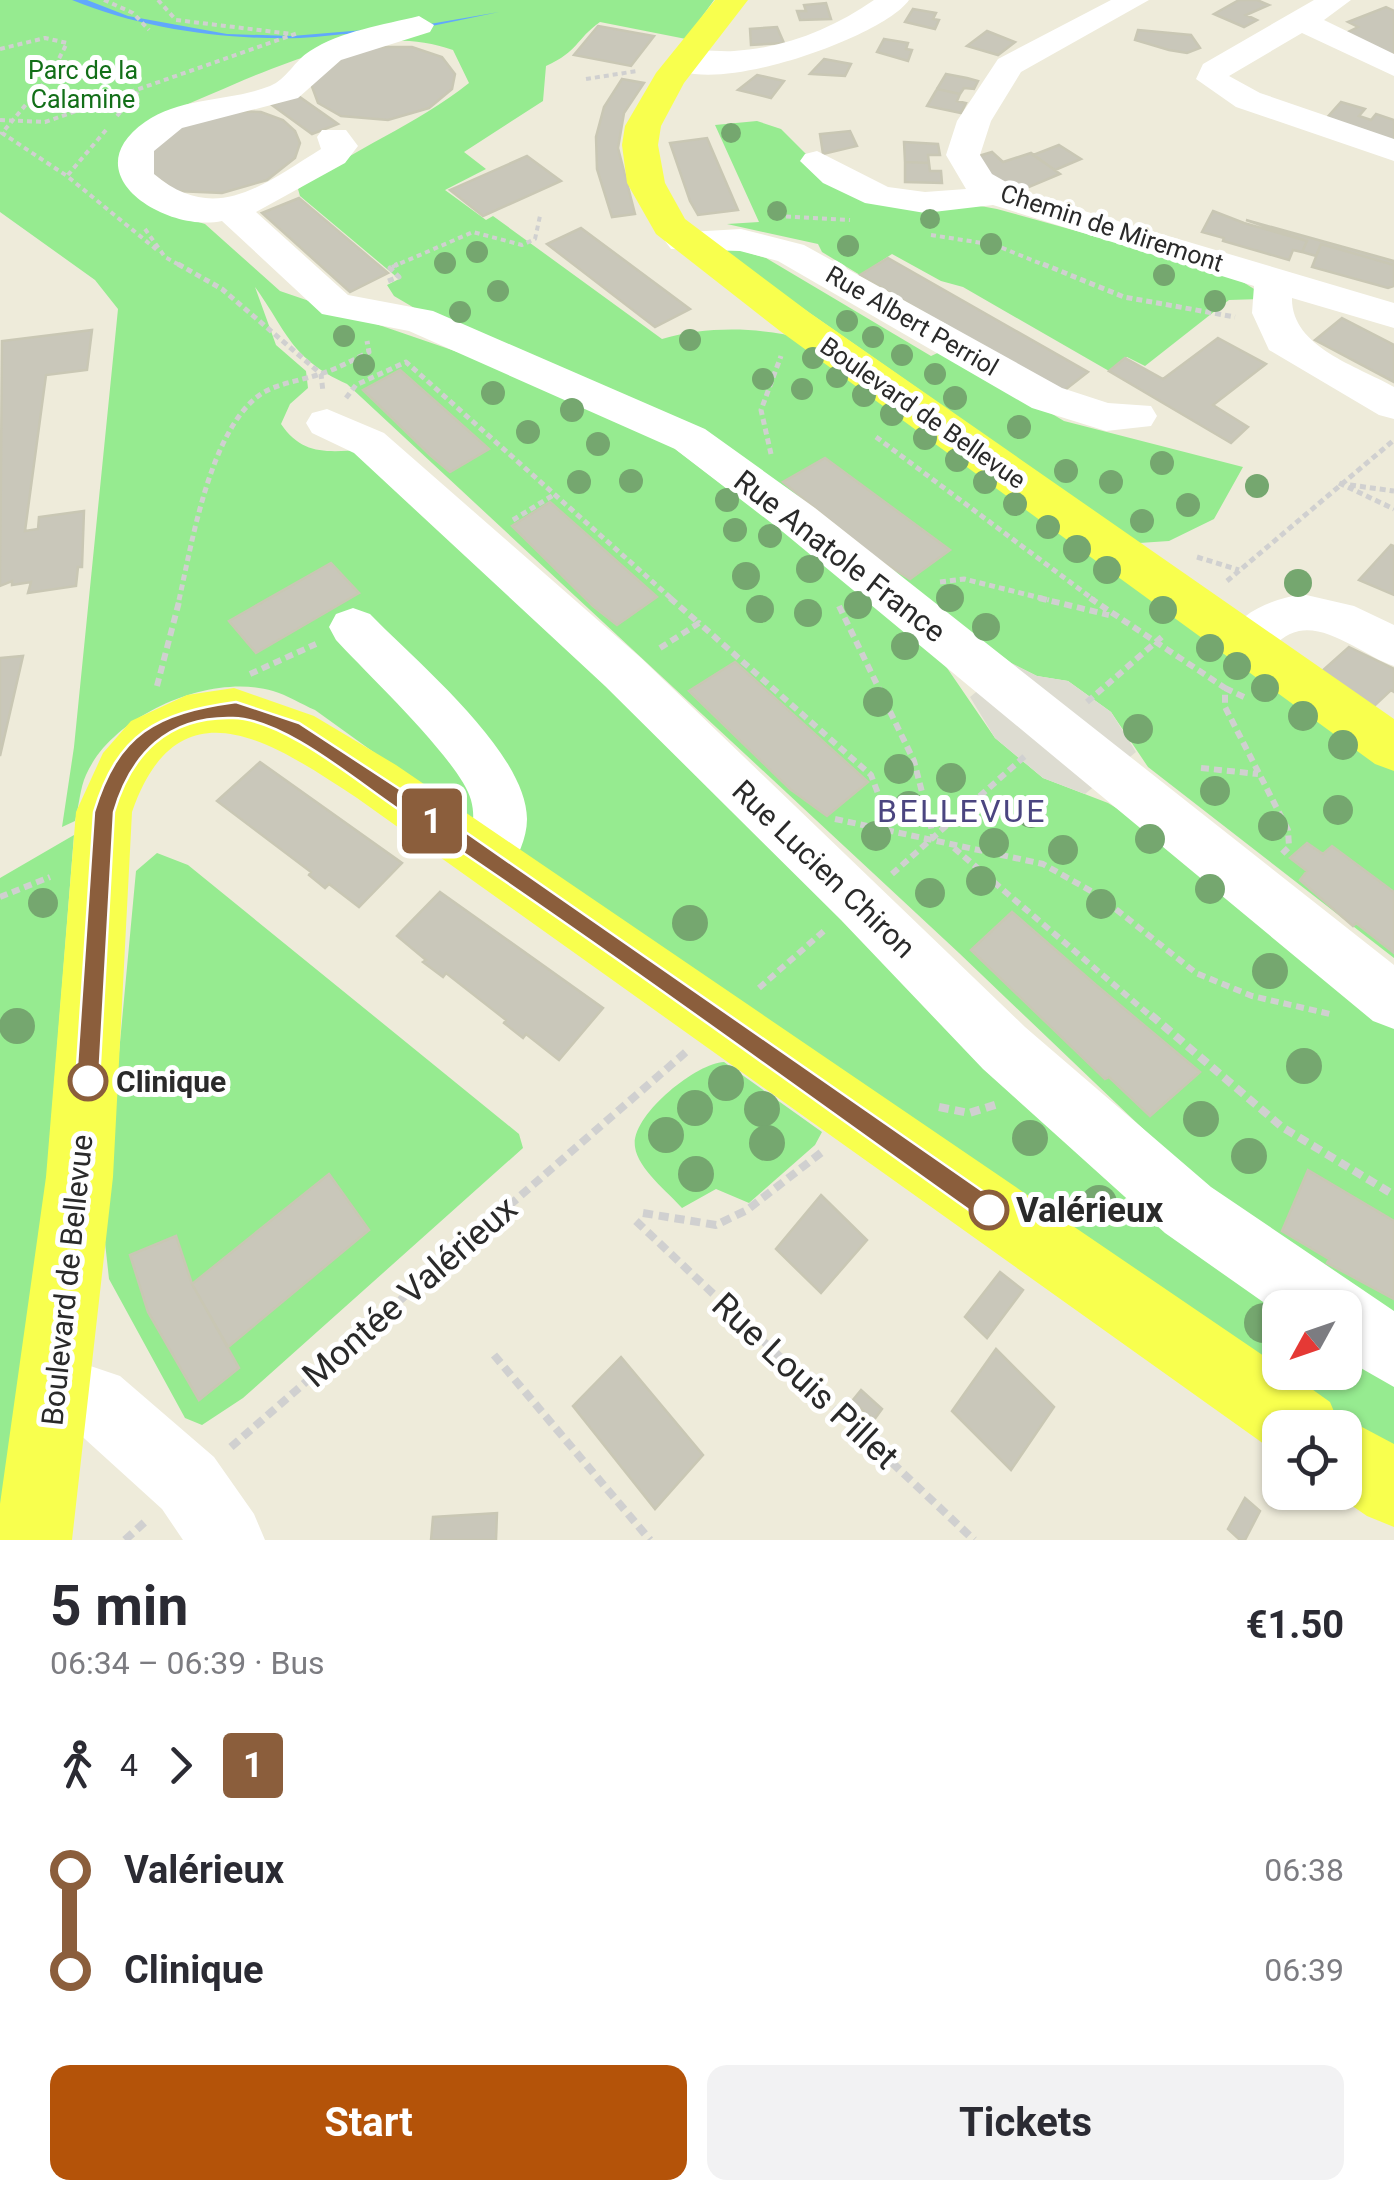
<!DOCTYPE html>
<html lang="en">
<head>
<meta charset="utf-8">
<style>
  :root { --surface:#fff; --page:#f2f2f3; --text:#2b2b33; --muted:#7c7c81; --accent:#b45309 }
  body { margin:0; font-family:Roboto,sans-serif; background:var(--page); color:var(--text); height:100vh; display:flex; flex-direction:column; font-size:38px; white-space:nowrap }
  * { box-sizing:border-box; margin:0 }
  p { font-size:32px; color:var(--muted) }
  .icon { flex:none; width:55px; height:55px; fill:none; stroke:currentColor; stroke-width:2; stroke-linecap:round; stroke-linejoin:round }
  .map { position:relative; height:1540px; overflow:hidden }
  .drawer { display:flex; flex-direction:column; background:var(--surface); flex:1 }
  .drawer>* { flex:none }
  .badge { padding:0 20px; border-radius:8px; font-size:35px; line-height:65px }
  .needle { width:65px; rotate:230deg }
  .buttons { position:absolute; left:1262px; top:1290px; display:grid; gap:20px }
  .buttons a { display:grid; place-items:center; width:100px; height:100px; border-radius:20px; background:var(--surface); box-shadow:0 2px 8px #0004; font-size:50px }
  .map>.badge { position:absolute; translate:-50% -50%; box-shadow:0 0 0 5px #fff }
  .legs { display:flex; align-items:center; gap:15px; height:110px; padding:0 50px; font-size:32px }
  .legs p { margin-inline-start:auto }
  .summary { display:flex; align-items:center; justify-content:space-between; height:170px; padding:0 50px }
  h1 { font-size:55px; font-weight:700; line-height:75px }
  .primary-button { display:flex; gap:20px; margin-top:auto; padding:20px 50px }
  .primary-button a { flex:1; height:115px; border-radius:20px; background:var(--accent); color:#fff; font-size:40px; font-weight:700; line-height:115px; text-align:center }
  .primary-button a+a { background:var(--page); color:var(--text) }
  ul { padding:0 50px; list-style:none }
  li { display:flex; align-items:center; gap:35px; height:100px; font-size:38px }
  li i { display:grid; place-items:center; width:15px; height:100%; margin:0 12px; background:currentColor }
  li i::after { content:''; width:25px; height:25px; margin:-12px; border:8px solid; border-radius:50%; background:var(--surface) }
  li p { margin-inline-start:auto }
  li:first-child i { background:linear-gradient(#0000 50%,currentColor 0) }
  li:last-child i { background:linear-gradient(currentColor 50%,#0000 0) }
  .map>svg:first-child { display:block }
  .green { fill:#96eb90 }
  .plaza { fill:#dddcd1 }
  .water { fill:#61a8fc }
  .building { fill:#c9c7ba; stroke:#c9c7b4; stroke-width:2.5 }
  .lines { fill:none; stroke-linecap:round; stroke-linejoin:round }
  .path-far3 { stroke:#d0d0d0; stroke-width:4; stroke-dasharray:5 4; stroke-linecap:butt }
  .path-far2 { stroke:#d0d0d0; stroke-width:5; stroke-dasharray:6 4; stroke-linecap:butt }
  .path-far1 { stroke:#d0d0d0; stroke-width:6; stroke-dasharray:8 5; stroke-linecap:butt }
  .path { stroke:#d0d0d0; stroke-width:8; stroke-dasharray:10 6; stroke-linecap:butt }
  .minor { fill:#fff; fill-rule:evenodd }
  .major { fill:#f8ff4e; fill-rule:evenodd }
  .tree { fill:#75a76f }
  .line-1 { fill:#8b5e3c; stroke:#fff; stroke-width:2.5 }
  .stop-1-dot { fill:#fff; stroke:#8b5e3c; stroke-width:5 }
  .labels { text-anchor:middle; dominant-baseline:central; stroke-width:10; stroke-linejoin:round; paint-order:stroke }
  .far-park-label { font-size:25px; fill:#126f18; stroke:#fff }
  .far-street-label { font-size:25px; fill:#2a2a2a; stroke:#fff }
  .street-label { font-size:30px; fill:#2a2a2a; stroke:#fff }
  .stop-label { font-size:30px; font-weight:bold; fill:#2a2a2a; stroke:#fff; text-anchor:start }
  .neighbourhood-label { font-size:32px; letter-spacing:2.5px; fill:#4b4580; stroke:#fff }
  .near-stop-label { font-size:35px; font-weight:bold; fill:#2a2a2a; stroke:#fff; text-anchor:start }
  .near-street-label { font-size:35px; fill:#2a2a2a; stroke:#fff }
</style>
</head>
<body>
<div class="map">
<svg width="1394" height="1540" viewBox="0 0 1394 1540">
  <rect width="100%" height="100%" fill="#eeebda"/>
  <path class="green" d="M0 0H714L686 39 600 22C575 40 579 51 546 66L543 101 464 152 486 169 445 190 486 220 493 216 662 339C706 326 761 327 804 339L1394 762V958L1148 767 1111 712 1068 681 1037 676 1011 663 711 437 428 316 394 296 387 285 399 279 300 196 298 189C353 149 416 125 469 83L453 50C360 17 257 77 171 111L162 211 205 224 280 291 481 360 662 439 898 618 945 665 995 738 1043 778 1108 803 1166 838 1394 1021V1317L1259 1231 1162 1147 959 953 347 384C290 358 287 331 255 287L276 345 306 371 308 388 290 404 281 424C302 455 326 452 361 450L1280 1308V1372H1345V1331L1394 1363V1454L671 966 315 710C301 704 287 695 273 691 211 672 112 715 86 775 80 788 79 806 75 821L62 827 74 747 118 309 95 280 0 212Z
    M757 121 781 129 831 179 997 209 1185 261 1238 279 1259 292 1261 299 1229 300 1145 366 1127 357 1109 371 963 287 941 281 892 254 860 275 822 252 818 244 727 224 759 222 715 125Z
    M736 249 766 258 931 356 944 350 1064 421 1243 467 1214 519 1169 541 1139 543 721 251Z
    M74 835 43 1226 0 1526V878Z
    M157 853 188 865 519 1134 523 1148 243 1398 202 1425 185 1418 109 1279 103 1224 136 871Z
    M724 1062 822 1132 815 1145 749 1203 716 1189 682 1208C668 1192 638 1169 635 1147 630 1116 696 1063 724 1062Z"/>
  <path class="plaza" d="M1011 663 1037 676 1068 681 1111 712 1136 752 1085 794 1043 778 995 738 970 697Z"/>
  <path class="water" d="M72 0H87L128 16 227 34 292 36 424 25 499 12 384 36C356 30 328 37 300 38 223 40 144 29 72 0Z"/>
  <path class="building" d="M1239 0H1257L1269 5 1246 15 1257 20 1244 27 1214 14Z
    M826 3 831 19 800 20 797 11H806L804 5Z
    M1386 7 1394 11V57L1346 33 1358 27 1348 22Z
    M913 9 936 13 933 19 939 20 935 29 905 22Z
    M598 26 654 36 631 66 574 55Z
    M777 27 784 43 751 45 750 29Z
    M1138 30 1191 35 1200 48 1187 53 1169 50 1135 40Z
    M987 31 1015 42 998 55 967 46Z
    M884 39 908 43 906 49 912 50 908 61 877 52Z
    M374 47H412L442 57 455 74 452 89 429 108 388 120 341 116 318 103 311 84 347 54Z
    M824 59 851 64 845 76 810 74Z
    M946 74 967 78 978 81 974 89 964 88 960 94 937 89Z
    M757 75 784 81 771 98 738 90Z
    M622 79 644 83 624 113 618 148 635 214 612 217 597 169 596 137 604 107Z
    M937 89 960 94 957 101 966 103 961 113 927 106Z
    M297 95 338 124 312 134 272 105Z
    M1341 102 1365 109 1359 116 1371 120 1376 114 1394 120V145L1324 121Z
    M223 111 261 112 283 120 295 131 300 143 295 158 267 180 222 193 176 191 145 169 159 135Z
    M850 131 857 146 823 154 820 134Z
    M707 138 722 173 738 210 698 215 690 201 670 143Z
    M904 142 938 144 940 155H928L929 163 905 162Z
    M1059 145 1081 159 1055 170 1033 155Z
    M992 152 1003 162 1031 153 1060 174 1012 194 980 169 975 157Z
    M527 156 561 181 483 216 450 190Z
    M905 162 929 163 930 171H941L942 183 905 182Z
    M299 198 388 273 350 292 262 213Z
    M1213 211 1244 223 1307 241 1302 252 1293 250 1289 260 1223 241 1224 238 1202 232Z
    M1246 220 1394 261V265L1321 244 1316 256 1302 252 1307 241Z
    M581 228 690 309 655 327 547 244Z
    M1321 244 1394 265V286L1388 288 1312 267Z
    M888 258 1088 372 1061 393 860 275Z
    M1342 318 1394 345V382L1315 340Z
    M92 330 87 370 46 375 25 531 38 529 39 517 84 511 82 567H78L76 586 28 593 31 582 12 585V581L0 586 2 341Z
    M1218 338 1266 364 1213 405 1248 427 1231 443 1109 371 1125 358 1163 379Z
    M400 370 443 408 489 449 450 472 430 455 363 390Z
    M825 458 950 550 910 579 876 558 783 482Z
    M550 502 602 548 657 597 617 625 593 606 512 526Z
    M1391 545 1394 546V595L1359 580Z
    M331 563 359 593 256 653 229 621Z
    M1349 647 1394 669V692L1391 690 1371 709 1320 673Z
    M23 656 0 756V658Z
    M735 662 868 782 827 816 790 789 689 691Z
    M260 762 402 863 359 907 329 884 325 888 309 875 311 872 217 801Z
    M1307 843 1323 854 1332 846 1394 892V953L1356 923 1353 926 1300 880 1307 871 1290 858Z
    M440 892 603 1008 559 1060 526 1034 523 1038 504 1023 506 1020 446 973 443 977 423 962 426 960 397 936Z
    M1012 912 1096 985 1200 1072 1150 1116 1109 1077 1105 1079 971 950Z
    M1308 1170 1394 1221V1299L1327 1263 1329 1259 1282 1231Z
    M329 1174 369 1230 228 1347 192 1284Z
    M821 1195 867 1240 821 1293 776 1249Z
    M176 1236 192 1284 239 1368 199 1400 148 1312 130 1255Z
    M1000 1272 1023 1290 987 1338 965 1317Z
    M996 1349 1054 1407 1011 1470 952 1411Z
    M621 1357 703 1455 655 1509 573 1406Z
    M861 1390 882 1409 874 1420 852 1401Z
    M1245 1498 1260 1511 1245 1540H1240L1228 1529Z
    M497 1513 496 1540H431L433 1517Z"/>
  <g class="lines">
    <path class="path-far3" d="M104 0 133 13 149 30
      M158 0 176 20 292 34
      M0 49 45 38 67 43 50 76 2 133 67 176
      M586 79 637 71
      M117 116 138 92
      M0 120 45 122 298 33
      M106 130 67 176 157 250
      M777 216 850 220
      M145 229 165 257 183 267
      M931 235 995 245 1049 267
      M392 267 473 232 522 245 535 239 540 216"/>
    <path class="path-far2" d="M178 264 222 289 321 374 323 392
      M1043 264 1124 297 1235 317
      M388 281 399 277 390 268 398 264
      M346 398 356 385 406 362 673 600
      M876 437 1094 600
      M771 454 761 410 781 356
      M1339 483 1394 509
      M1350 485 1394 491
      M513 520 555 494
      M1197 557 1239 570
      M1227 581 1394 440
      M940 582 964 579 1049 600
      M179 600C192 543 210 429 261 394 278 383 300 381 320 374 337 369 353 360 369 352L367 341"/>
    <path class="path-far1" d="M670 598 699 623
      M1039 598 1109 615
      M1090 598 1225 688V707L1288 830 1289 847 1282 854
      M839 606 914 761 934 839
      M660 648 699 623 871 775 890 825
      M250 674 316 644
      M157 686 180 598
      M1225 688 1246 698
      M1087 702 1164 635
      M1201 768 1258 774
      M835 819 1043 864 1098 895 1196 973 1252 996 1330 1014
      M954 848 1153 1018
      M892 874 1025 756
      M0 897 50 877
      M759 988 825 930"/>
    <path class="path" d="M1151 1015 1282 1127 1394 1195
      M939 1107 969 1113 998 1104
      M643 1213 716 1225 747 1210 822 1152
      M636 1221 974 1540
      M494 1355 650 1540
      M231 1447 686 1052
      M125 1540 146 1521"/>
    <path class="minor" d="M874 0H909C882 39 696 103 667 61 679 44 715 53 734 51 785 48 832 29 874 0Z
      M1111 0H1149L1021 72 991 121 980 155 992 174 1027 194 1394 303V328L1292 298C1291 347 1357 366 1394 387V419L1379 415 1269 350 1252 313 1254 286 993 205 925 213 865 203 823 183 800 161 805 154 817 151 888 187 925 192 966 189 946 155 957 121 998 59Z
      M1314 0H1351L1324 20 1394 54V76L1302 33 1229 76 1260 93 1394 139V161L1236 107 1196 79 1203 64Z
      M419 16 434 25 430 32 341 60 298 98 182 128 154 151V174C215 226 264 184 321 149L317 137 322 130H346L358 146 345 163 256 212 348 295 433 311 705 429 815 508 1394 965V1029L1373 1021 783 532 675 449 409 331 322 314 222 221C166 233 71 174 145 122 182 96 229 102 270 86 287 79 294 61 310 51 341 31 383 25 419 16Z
      M741 229 804 245 1062 388 1108 403 1151 406 1157 416 1151 426 1106 431 1032 408 778 261 740 251 671 249 665 241 671 233Z
      M327 409 384 433 641 658 1025 1027 1211 1187 1394 1311V1387L1345 1359V1308H1280V1314L1165 1233 983 1069 841 920 605 686 354 453 312 433 306 423 312 413Z
      M1302 594 1354 606 1394 625V666C1366 657 1330 625 1299 631 1268 638 1271 669 1231 655L1224 642C1240 611 1270 600 1302 594Z
      M353 608 370 614C415 661 526 751 527 819 527 840 516 859 507 877L488 884 469 877 460 860C470 840 477 822 471 800 461 762 366 673 336 640L329 627 336 614Z
      M58 1355 120 1376 214 1457 254 1514 265 1540H183L162 1509 75 1430 33 1415 23 1390 33 1365Z"/>
    <path class="major" d="M715 0H748L684 83 661 126 658 145 665 183 685 219 810 313 1394 719V771L1375 764 780 331 656 234 627 183 622 145 625 126 656 73Z
      M234 688 314 716 396 765 1280 1367V1372H1288L1330 1402 1338 1421 1345 1418 1394 1444V1527L1367 1516 1332 1492H1345V1428H1280L1278 1454 357 798C276 745 179 676 132 812L113 1177 72 1540H0V1504L46 1177 76 812 103 753 131 721 187 695Z"/>
  </g>
  <g class="tree">
    <circle cx="731" cy="133" r="10"/>
    <circle cx="777" cy="211" r="10"/>
    <circle cx="930" cy="219" r="10"/>
    <circle cx="991" cy="244" r="11"/>
    <circle cx="848" cy="246" r="11"/>
    <circle cx="477" cy="252" r="11"/>
    <circle cx="445" cy="263" r="11"/>
    <circle cx="1164" cy="275" r="11"/>
    <circle cx="498" cy="291" r="11"/>
    <circle cx="1215" cy="301" r="11"/>
    <circle cx="460" cy="312" r="11"/>
    <circle cx="847" cy="321" r="11"/>
    <circle cx="344" cy="336" r="11"/>
    <circle cx="873" cy="337" r="11"/>
    <circle cx="690" cy="340" r="11"/>
    <circle cx="902" cy="355" r="11"/>
    <circle cx="813" cy="358" r="11"/>
    <circle cx="364" cy="365" r="11"/>
    <circle cx="935" cy="374" r="11"/>
    <circle cx="837" cy="377" r="11"/>
    <circle cx="763" cy="379" r="11"/>
    <circle cx="802" cy="389" r="11"/>
    <circle cx="493" cy="393" r="12"/>
    <circle cx="864" cy="395" r="12"/>
    <circle cx="955" cy="398" r="12"/>
    <circle cx="572" cy="410" r="12"/>
    <circle cx="892" cy="414" r="12"/>
    <circle cx="1019" cy="427" r="12"/>
    <circle cx="528" cy="432" r="12"/>
    <circle cx="925" cy="438" r="12"/>
    <circle cx="598" cy="444" r="12"/>
    <circle cx="957" cy="460" r="12"/>
    <circle cx="1162" cy="463" r="12"/>
    <circle cx="1066" cy="471" r="12"/>
    <circle cx="631" cy="481" r="12"/>
    <circle cx="579" cy="482" r="12"/>
    <circle cx="985" cy="482" r="12"/>
    <circle cx="1111" cy="482" r="12"/>
    <circle cx="1257" cy="486" r="12"/>
    <circle cx="727" cy="500" r="12"/>
    <circle cx="1015" cy="504" r="12"/>
    <circle cx="1188" cy="505" r="12"/>
    <circle cx="1142" cy="521" r="12"/>
    <circle cx="1048" cy="527" r="12"/>
    <circle cx="735" cy="530" r="12"/>
    <circle cx="770" cy="536" r="12"/>
    <circle cx="1077" cy="549" r="14"/>
    <circle cx="810" cy="569" r="14"/>
    <circle cx="1107" cy="570" r="14"/>
    <circle cx="746" cy="576" r="14"/>
    <circle cx="1298" cy="583" r="14"/>
    <circle cx="950" cy="598" r="14"/>
    <circle cx="858" cy="605" r="14"/>
    <circle cx="760" cy="609" r="14"/>
    <circle cx="1163" cy="610" r="14"/>
    <circle cx="808" cy="613" r="14"/>
    <circle cx="986" cy="627" r="14"/>
    <circle cx="905" cy="646" r="14"/>
    <circle cx="1210" cy="648" r="14"/>
    <circle cx="1237" cy="666" r="14"/>
    <circle cx="1265" cy="688" r="14"/>
    <circle cx="878" cy="702" r="15"/>
    <circle cx="1303" cy="716" r="15"/>
    <circle cx="1138" cy="729" r="15"/>
    <circle cx="1343" cy="745" r="15"/>
    <circle cx="899" cy="769" r="15"/>
    <circle cx="951" cy="778" r="15"/>
    <circle cx="1215" cy="791" r="15"/>
    <circle cx="909" cy="806" r="15"/>
    <circle cx="1338" cy="810" r="15"/>
    <circle cx="1031" cy="813" r="15"/>
    <circle cx="1273" cy="826" r="15"/>
    <circle cx="876" cy="836" r="15"/>
    <circle cx="1150" cy="839" r="15"/>
    <circle cx="994" cy="843" r="15"/>
    <circle cx="1063" cy="850" r="15"/>
    <circle cx="981" cy="881" r="15"/>
    <circle cx="1210" cy="889" r="15"/>
    <circle cx="930" cy="893" r="15"/>
    <circle cx="43" cy="903" r="15"/>
    <circle cx="1101" cy="904" r="15"/>
    <circle cx="690" cy="923" r="18"/>
    <circle cx="1270" cy="971" r="18"/>
    <circle cx="17" cy="1026" r="18"/>
    <circle cx="1304" cy="1066" r="18"/>
    <circle cx="726" cy="1083" r="18"/>
    <circle cx="695" cy="1108" r="18"/>
    <circle cx="762" cy="1109" r="18"/>
    <circle cx="1201" cy="1119" r="18"/>
    <circle cx="666" cy="1135" r="18"/>
    <circle cx="1030" cy="1138" r="18"/>
    <circle cx="767" cy="1143" r="18"/>
    <circle cx="1249" cy="1156" r="18"/>
    <circle cx="696" cy="1174" r="18"/>
    <circle cx="1099" cy="1203" r="18"/>
    <circle cx="1264" cy="1323" r="20"/>
  </g>
  <path class="line-1" d="M236 702 299 723 467 833 997 1201 1001 1210 997 1218 989 1222 980 1218C787 1081 595 940 398 809 356 781 284 719 233 718 168 716 131 754 114 812L99 1081 88 1092 79 1089 76 1081 94 812C118 733 156 713 236 702Z"/>
  <g class="stop-1-dot">
    <circle cx="88" cy="1081" r="18"/>
    <circle cx="989" cy="1210" r="18"/>
  </g>
  <g class="labels">
    <g class="far-park-label">
      <text x="83" y="70">Parc de la<tspan x="83" dy="29">Calamine</tspan></text>
    </g>
    <g class="far-street-label">
      <text transform="translate(1112 228) rotate(18)">Chemin de Miremont</text>
      <text transform="translate(912 321) rotate(30)">Rue Albert Perriol</text>
      <text transform="translate(923 413) rotate(35)">Boulevard de Bellevue</text>
    </g>
    <g class="street-label">
      <text transform="translate(840 556) rotate(38)">Rue Anatole France</text>
      <text transform="translate(824 869) rotate(44)">Rue Lucien Chiron</text>
      <text transform="translate(67 1280) rotate(-84)">Boulevard de Bellevue</text>
    </g>
    <g class="stop-label">
      <text x="116" y="1081">Clinique</text>
    </g>
    <g class="neighbourhood-label">
      <text x="962" y="811">BELLEVUE</text>
    </g>
    <g class="near-stop-label">
      <text x="1016" y="1210">Valérieux</text>
    </g>
    <g class="near-street-label">
      <text transform="translate(410 1292) rotate(-41)">Montée Valérieux</text>
      <text transform="translate(805 1381) rotate(43)">Rue Louis Pillet</text>
    </g>
  </g>
</svg>
<div class="buttons">
<a><svg class="needle" viewBox="-14 -14 28 28"><path d="M0-13l5 13h-10z" fill="#e53935"/><path d="M0 13l5-13h-10z" fill="#7c7c81"/></svg></a>
<a><svg class="icon" aria-label="locate" viewBox="0 0 24 24"><circle cx="12" cy="12" r="6"/><path d="M12 2v4M12 18v4M2 12h4M18 12h4"/></svg></a>
</div>
<b class="badge" style="left:432px;top:821px;background:#8b5e3c;color:#fff">1</b>
</div>
<section class="drawer">
<div class="summary"><div><h1>5 min</h1><p>06:34 – 06:39 · Bus</p></div><b>€1.50</b></div>
<div class="legs"><svg class="icon" aria-label="walk" viewBox="0 0 24 24"><circle cx="13" cy="4" r="2"/><path d="M13 8l-2 6 4 7M11 14l-3 7M7 12l3-4h3l4 4"/></svg>4<svg class="icon" aria-label="forward" viewBox="0 0 24 24"><path d="M9 5l7 7-7 7"/></svg><b class="badge" style="background:#8b5e3c;color:#fff">1</b></div>
<ul>
<li><i style="color:#8b5e3c"></i><b>Valérieux</b><p>06:38</p></li>
<li><i style="color:#8b5e3c"></i><b>Clinique</b><p>06:39</p></li>
</ul>
<div class="primary-button"><a>Start</a><a>Tickets</a></div>
</section>
</body>
</html>
